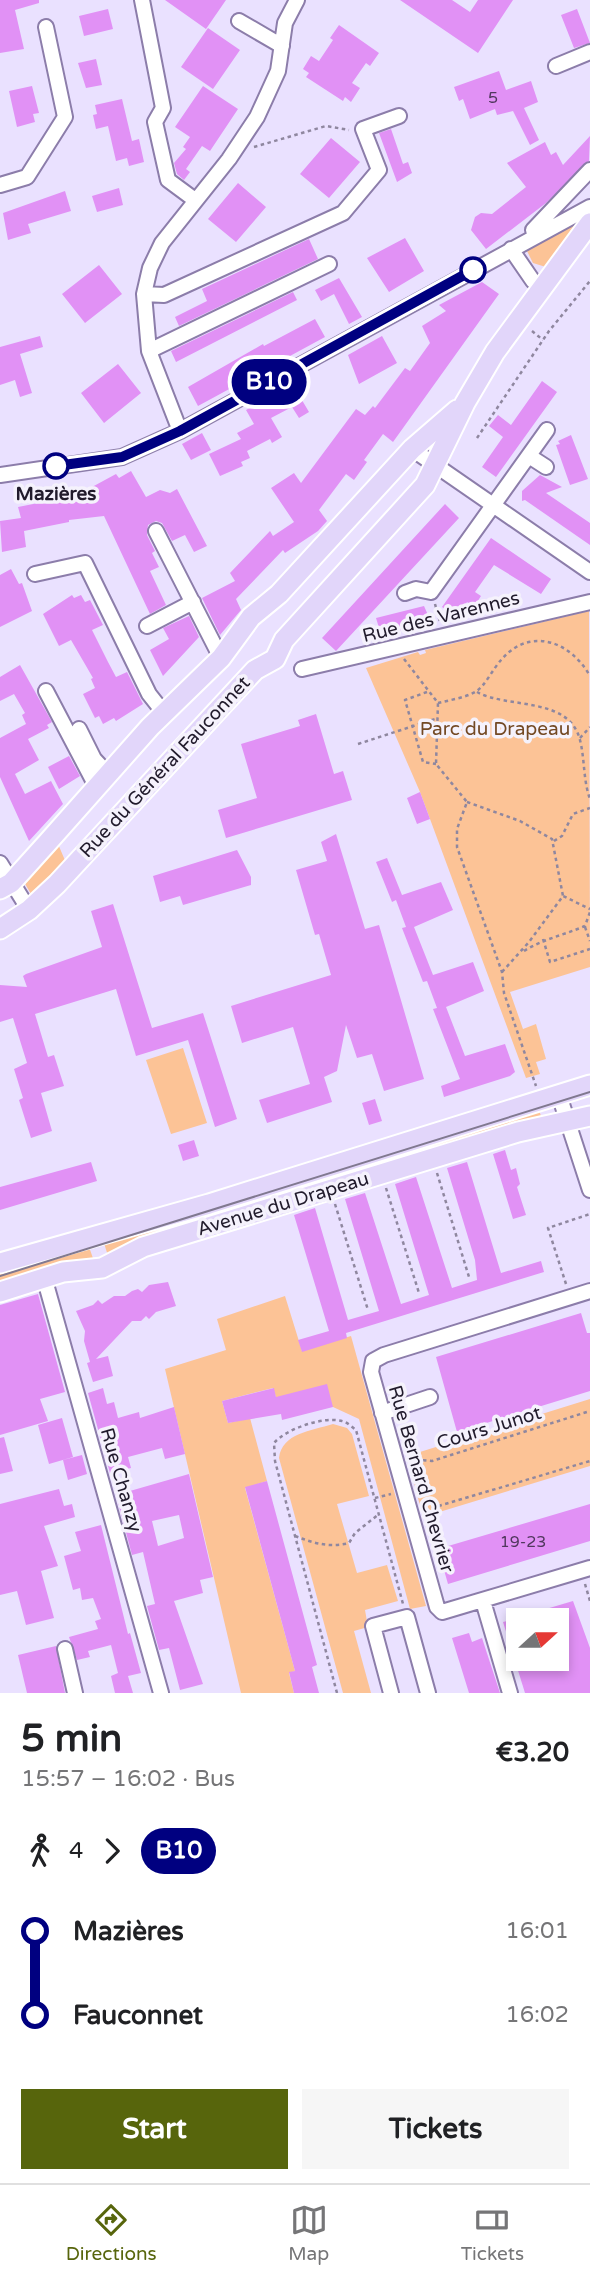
<!DOCTYPE html>
<html lang="en">
<head>
<meta charset="utf-8">
<style>
  :root { --surface:#fff; --page:#f6f6f6; --text:#202124; --muted:#757577; --line:#e0e0e0; --accent:#57650c }
  body { margin:0; font-family:"Varela Round",sans-serif; background:var(--page); color:var(--text); height:100vh; display:flex; flex-direction:column; font-size:26px; white-space:nowrap }
  * { box-sizing:border-box; margin:0 }
  p { font-size:23px; color:var(--muted) }
  .icon { flex:none; width:38px; height:38px; fill:none; stroke:currentColor; stroke-width:2; stroke-linecap:round; stroke-linejoin:round }
  .map { position:relative; height:1693px; overflow:hidden }
  .sheet { display:flex; flex-direction:column; background:var(--surface); flex:1 }
  .sheet>* { flex:none }
  .badge { padding:0 14px; border-radius:23px; font-size:24px; line-height:46px }
  .needle { width:46px; rotate:69deg }
  .tools { position:absolute; left:506px; top:1608px; display:grid; gap:14px }
  .tools a { display:grid; place-items:center; width:63px; height:63px; border-radius:0px; background:var(--surface); box-shadow:0 4px 10px #0003; font-size:35px }
  .map>.badge { position:absolute; translate:-50% -50%; box-shadow:0 0 0 4px #fff }
  .legs { display:flex; align-items:center; gap:10px; height:77px; padding:0 21px; font-size:23px }
  .legs p { margin-inline-start:auto }
  .overview { display:flex; align-items:center; justify-content:space-between; height:119px; padding:0 21px }
  h1 { font-size:38px; font-weight:700; line-height:52px }
  .action { display:flex; gap:14px; margin-top:auto; padding:14px 21px }
  .action a { flex:1; height:80px; border-radius:0px; background:var(--accent); color:#fff; font-size:28px; font-weight:700; line-height:80px; text-align:center }
  .action a+a { background:var(--page); color:var(--text) }
  ul { padding:0 21px; list-style:none }
  li { display:flex; align-items:center; gap:24px; height:84px; font-size:26px }
  li i { display:grid; place-items:center; width:10px; height:100%; margin:0 9px; background:currentColor }
  li i::after { content:''; width:18px; height:18px; margin:-9px; border:5px solid; border-radius:50%; background:var(--surface) }
  li p { margin-inline-start:auto }
  li:first-child i { background:linear-gradient(#0000 50%,currentColor 0) }
  li:last-child i { background:linear-gradient(currentColor 50%,#0000 0) }
  .tabs { display:flex; justify-content:space-around; align-items:center; height:98px; border-top:2px solid var(--line); background:var(--surface); font-size:19px; color:var(--muted) }
  .tabs a { display:grid; justify-items:center; gap:4px }
  .tabs .active { color:var(--accent) }
  .map>svg:first-child { display:block }
  .green { fill:#fcc396 }
  .building { fill:#e191f5; fill-rule:evenodd }
  .lines { fill:none; stroke-linecap:round; stroke-linejoin:round }
  .minor-casing { stroke:#8c7daa; stroke-width:18 }
  .major-casing { stroke:#fff; stroke-width:23 }
  .path { stroke:#8f879f; stroke-width:2.5; stroke-dasharray:3.5 3.5; stroke-linecap:butt }
  .minor { stroke:#fff; stroke-width:14 }
  .major { stroke:#e2d6fa; stroke-width:19 }
  .tram { stroke:#817990; stroke-width:2 }
  .line-1-casing { stroke:#fff; stroke-width:16 }
  .line-1 { stroke:#000080; stroke-width:10 }
  .stop-1-dot { fill:#fff; stroke:#000080; stroke-width:3.5 }
  .labels { text-anchor:middle; dominant-baseline:central; stroke-width:7; stroke-linejoin:round; paint-order:stroke }
  .number-label { font-size:16px; fill:#51385e }
  .stop-label { font-size:19px; font-weight:bold; fill:#211b2c; stroke:#f5f2fc }
  .street-label { font-size:19px; fill:#211b2c; stroke:#f5f2fc }
  .park-label { font-size:19px; fill:#734924; stroke:#f5f2fc }
</style>
</head>
<body>
<div class="map">
<svg width="590" height="1693" viewBox="0 0 590 1693">
  <rect width="100%" height="100%" fill="#eae1ff"/>
  <path class="green" d="M572 222 575 228 549 268 533 263 526 249Z
    M589 611 590 967 510 992 523 1029 536 1024 546 1059 536 1062 540 1074 526 1078 420 792 366 668 418 652 420 655 426 653 425 650Z
    M58 844 67 865 37 894H31L24 882Z
    M183 1048 207 1123 171 1134 146 1060Z
    M538 1107 543 1122 109 1259 103 1240Z
    M88 1244 95 1264 0 1286V1268Z
    M285 1296 302 1351 351 1336 426 1606 410 1609 359 1419 333 1407 276 1397 273 1388 222 1401 228 1423 250 1418 267 1481 245 1488 295 1671 289 1673 294 1693H241L165 1369 226 1350 217 1319Z
    M590 1399V1466L423 1517 407 1456Z
    M333 1424 347 1428 352 1434 369 1496 337 1504 357 1573 387 1565 398 1601 365 1610 368 1627 354 1631 371 1693H343L279 1458C282 1433 311 1431 333 1424Z"/>
  <path class="building" d="M0 0H39V3L15 10 24 49 0 53Z
    M165 0H226L206 29Z
    M400 0H452L470 12 478 0H513L478 53Z
    M108 9 113 29 84 36 79 16Z
    M577 9 590 43 574 48 561 15Z
    M339 25 379 53 370 66 366 63 352 83 360 88 351 102 345 97 343 101 306 77 309 73 303 69 311 56 319 61 333 40 330 38Z
    M208 28 240 50 213 89 181 67Z
    M96 59 102 85 86 88 78 63Z
    M499 71 506 90 531 81 538 102 524 108 539 140 530 145 513 111 497 115 495 109 470 119 463 99 459 101 454 87Z
    M32 86 39 113 33 114 35 122 17 127 9 91Z
    M203 86 238 109 210 151 202 146 186 169 190 172 184 180 177 174 174 163 186 149 183 147 190 137 175 127Z
    M122 99 132 141 139 139 144 162 129 166 127 158 116 161 108 126 96 129 93 115 97 114 95 105Z
    M391 129 403 164 408 162 412 173 397 182 379 133Z
    M590 136 589 161 546 203 486 249 471 230 475 217 481 213 492 214 526 187 507 163 545 142 551 155 556 152 563 165Z
    M331 138 360 162 329 198 300 174Z
    M238 183 266 207 236 242 208 219Z
    M119 188 123 205 97 212 92 196Z
    M65 191 71 211 28 224 31 233 8 240 3 213Z
    M405 238 424 271 389 292 367 258Z
    M309 239 318 259 179 326 175 317 207 301 202 289Z
    M99 265 122 294 85 323 62 294Z
    M339 278 362 317 349 324 334 294 321 301 315 290Z
    M482 282 499 294 393 442 383 434 364 460 367 462 354 480 346 474 319 510 327 521 318 531 285 553 283 550 236 599 241 610 220 635 202 598 235 581 230 573 270 531 273 536 294 522 271 488 294 473 301 483 356 409 365 415 373 406 375 408 405 368 410 371 430 343 422 326 446 311 439 305Z
    M293 292 297 300 176 362 171 351Z
    M315 319 325 337 198 406 188 387 263 344 264 346Z
    M40 336 43 347 20 354 32 393 20 397 15 380 0 385V347Z
    M382 336 397 363 359 384 348 355Z
    M118 364 141 393 104 423 81 393Z
    M542 381 557 392 496 477 482 467 503 437 489 426 498 415 511 425Z
    M293 385 309 412 299 418 292 407 271 418 282 437 272 443 270 439 247 451 250 458 241 462 243 466 220 476 209 454 241 439 237 433 254 424 246 410Z
    M202 433 211 450 191 460 182 444Z
    M571 435 588 479 570 485 556 445 560 444 558 441Z
    M131 471 146 497 160 490 170 493 177 489 207 546 194 552 185 535 172 541 162 523 156 521 148 525 147 535 155 551 152 553 159 567 150 571 166 605 150 614 104 516 69 520V522L24 531 26 547 2 552 0 521 21 518 18 507 94 492 92 487 116 474 119 478Z
    M540 475 562 487 546 493 590 523V545L525 500 522 501V491Z
    M445 504 459 518 336 651 322 638Z
    M491 538 551 579 541 594 494 565 475 592 481 596 474 607 467 602 460 614 457 612 454 615 442 607Z
    M11 569 19 584 22 583 32 611 0 627V575Z
    M72 595 74 598 81 595 85 602 90 600 103 625 92 630 108 662 116 677 127 672 143 704 116 721 114 718 103 724 99 716 95 718 83 694 95 688 91 679 93 678 71 640 59 646 43 614Z
    M424 606 431 622 428 623 394 632 393 627 380 631 376 618Z
    M189 616 199 637 163 676 150 650 169 639 163 628Z
    M20 665 52 722 47 725 49 728 28 739 39 760 15 774 25 794 51 781 63 804 29 841 0 777V738L26 724 22 715 25 713 14 694 0 701V677Z
    M316 714 334 774 343 771 352 800 226 838 218 810 257 798 241 744 300 726 298 720Z
    M69 756 80 776 59 789 48 767Z
    M420 792 430 819 417 824 407 798Z
    M336 834 365 929 379 925 424 1079 384 1091 372 1054 357 1058 346 1025 337 1071 324 1077 332 1102 267 1123 259 1100 310 1084 293 1027 242 1043 231 1006 331 975 319 934 315 935 296 870 327 861 321 842Z
    M237 850 251 877V885L183 905 180 896 160 902 153 876Z
    M387 858 402 895 441 882 453 910 414 927 433 975 473 962 484 991 446 1007 465 1056 505 1044 515 1072 510 1076 444 1097 441 1086 460 1079 433 1009 437 1008 427 981 423 982 402 928 406 927 396 900 392 902 376 862Z
    M113 904 152 1028 203 1013 237 1119 215 1127 188 1040 136 1056 116 989 35 1014 48 1057 54 1055 64 1086 41 1093 52 1131 31 1138 19 1100 23 1098 14 1069 27 1063 13 1018 0 1022V985L27 987 23 976 26 974 102 947 91 911Z
    M375 1099 382 1121 369 1125 362 1103Z
    M194 1140 199 1156 183 1161 178 1145Z
    M505 1150 511 1170 516 1168 520 1184 517 1187 526 1215 513 1219 493 1154Z
    M91 1162 97 1181 0 1210V1187Z
    M467 1162 501 1273 541 1261 544 1272 346 1333 347 1338 302 1352 298 1340 329 1331 294 1215 315 1208 348 1320 379 1311 345 1199 365 1193 401 1304 429 1295 395 1184 416 1177 452 1288 477 1280 475 1260 447 1168Z
    M168 1282 176 1306 156 1312 149 1319 146 1316 141 1321H132L96 1359 108 1356 113 1376 93 1382 87 1363 90 1362 84 1341 85 1331 76 1311 93 1305 98 1300 102 1304 114 1296H125L132 1291 138 1289 142 1292 149 1285Z
    M38 1294 65 1392 40 1399 48 1421 0 1435V1305Z
    M581 1313 587 1333H590V1391L457 1432 436 1357Z
    M327 1384 333 1407 282 1420 281 1414 228 1423 222 1401 274 1388 276 1397Z
    M103 1388 107 1404 114 1402 118 1418 139 1412 140 1418 174 1407 185 1454 165 1459 162 1448 128 1457 131 1468 110 1473 88 1393Z
    M62 1418 73 1457 49 1464 38 1425Z
    M4 1437 13 1471 0 1474V1438Z
    M82 1455 87 1474 68 1480 63 1460Z
    M189 1474 213 1577 200 1580 203 1593 174 1601 203 1684 180 1690 169 1648 159 1650 147 1606 155 1604 143 1552 132 1555 116 1495ZM179 1515 184 1538 158 1546 152 1521Z
    M267 1481 317 1665 312 1667 319 1693H294L289 1672 295 1671 245 1487Z
    M59 1489 64 1506 72 1504 75 1517 44 1526 58 1566 41 1571 54 1618 26 1625 17 1591 0 1595V1504Z
    M590 1504V1541L448 1584 438 1549Z
    M101 1525 128 1634 130 1633 141 1673 128 1676 133 1693H115L111 1676 118 1673 111 1645 88 1651 90 1657 77 1660 69 1637 98 1629 95 1621 101 1619 93 1598 82 1600 80 1588 73 1590 64 1556 81 1551 75 1532Z
    M573 1601 590 1648V1693H525L503 1622 518 1618V1659H556V1620H519V1617Z
    M469 1633 472 1642 482 1638 500 1693H469L452 1638Z
    M56 1646 65 1693H27L18 1655Z"/>
  <g class="lines">
    <defs>
      <path id="minor" d="M142 0 163 108 155 122 168 180 195 200
        M239 21 282 46
        M556 66 590 52
        M0 185 27 177 65 117 46 27
        M533 230 590 170
        M511 249 533 281 542 287
        M144 294 164 295 343 213 379 170 363 129 399 116
        M149 351 329 264
        M180 431 149 351 144 294 150 268 162 243 229 159 257 117 278 71 285 23 297 0
        M412 449 590 572
        M529 456 546 467
        M0 475 122 457 180 431 590 207
        M156 531 221 658
        M35 574 85 563 149 694 164 713
        M405 593 416 589 431 592 547 430
        M147 626 193 602
        M302 669 590 602
        M46 691 96 786
        M79 729 94 759 108 774
        M0 863 29 910
        M559 1095 590 1190
        M44 1277 161 1693
        M590 1291 384 1355 373 1361 371 1372 437 1607 442 1612 590 1568
        M382 1413 430 1397
        M483 1601 510 1693
        M65 1649 75 1693
        M391 1693 373 1626 407 1617 428 1693"/>
      <path id="major" d="M0 889 11 883 48 842 150 727 221 658 251 617 279 594 412 449 457 410
        M0 929 29 910 57 884 255 670 275 659 284 640 425 485 465 403 495 352 590 223
        M0 1263 209 1204 590 1085
        M0 1292 63 1272 102 1268 143 1247 518 1132 590 1116"/>
    </defs>
    <use href="#minor" class="minor-casing"/>
    <use href="#major" class="major-casing"/>
    <path class="path" d="M254 147 326 126 349 130
      M532 331 543 340
      M477 438 549 331 590 281
      M435 604 440 622
      M404 659 438 703 436 764 467 802 457 829V847L502 972 504 993 536 1086
      M427 692 405 700 423 762 436 764
      M477 692C508 709 569 696 580 740 585 760 583 780 590 799
      M438 703C450 700 464 698 475 692 485 687 493 668 502 659 531 626 571 642 590 676
      M580 738 590 727
      M358 744 438 718
      M467 802 520 821 552 839 563 896
      M554 841 562 836 573 814 590 808
      M585 927 590 941
      M543 939 550 962 590 949
      M524 951C543 939 564 935 585 926L590 912
      M502 972 529 942 563 896 590 909
      M437 1173 469 1277
      M386 1188 419 1293
      M335 1204 368 1310
      M566 1284 548 1228 590 1214
      M409 1459 432 1461 590 1411
      M375 1498 391 1494
      M425 1510 590 1461
      M295 1536C313 1543 329 1548 349 1543L355 1533 379 1514
      M585 1584 590 1601
      M337 1693 275 1461 274 1443C286 1429 323 1416 342 1421 347 1422 352 1427 356 1430L403 1604"/>
    <use href="#minor" class="minor"/>
    <use href="#major" class="major"/>
    <path class="tram" d="M0 1276 590 1092"/>
  </g>
  <g class="lines">
    <defs>
      <path id="line-1" d="M56 466 122 457 180 431 473 270"/>
    </defs>
    <use href="#line-1" class="line-1-casing"/>
    <use href="#line-1" class="line-1"/>
  </g>
  <g class="stop-1-dot">
    <circle cx="473" cy="270" r="12"/>
    <circle cx="56" cy="466" r="12"/>
  </g>
  <g class="labels">
    <g class="number-label">
      <text x="493" y="98">5</text>
      <text x="523" y="1542">19-23</text>
    </g>
    <g class="stop-label">
      <text x="56" y="494">Mazières</text>
    </g>
    <g class="street-label">
      <text transform="translate(441 617) rotate(-14)">Rue des Varennes</text>
      <text transform="translate(165 767) rotate(-47)">Rue du Général Fauconnet</text>
      <text transform="translate(283 1204) rotate(-17)">Avenue du Drapeau</text>
      <text transform="translate(489 1428) rotate(-17)">Cours Junot</text>
      <text transform="translate(421 1479) rotate(74)">Rue Bernard Chevrier</text>
      <text transform="translate(121 1480) rotate(74)">Rue Chanzy</text>
    </g>
    <g class="park-label">
      <text x="495" y="729">Parc du Drapeau</text>
    </g>
  </g>
</svg>
<div class="tools">
<a><svg class="needle" viewBox="-14 -14 28 28"><path d="M0-13l5 13h-10z" fill="#e53935"/><path d="M0 13l5-13h-10z" fill="#757577"/></svg></a>
</div>
<b class="badge" style="left:269px;top:382px;background:#000080;color:#fff">B10</b>
</div>
<section class="sheet">
<div class="overview"><div><h1>5 min</h1><p>15:57 – 16:02 · Bus</p></div><b>€3.20</b></div>
<div class="legs"><svg class="icon" aria-label="walk" viewBox="0 0 24 24"><circle cx="13" cy="4" r="2"/><path d="M13 8l-2 6 4 7M11 14l-3 7M7 12l3-4h3l4 4"/></svg>4<svg class="icon" aria-label="forward" viewBox="0 0 24 24"><path d="M9 5l7 7-7 7"/></svg><b class="badge" style="background:#000080;color:#fff">B10</b></div>
<ul>
<li><i style="color:#000080"></i><b>Mazières</b><p>16:01</p></li>
<li><i style="color:#000080"></i><b>Fauconnet</b><p>16:02</p></li>
</ul>
<div class="action"><a>Start</a><a>Tickets</a></div>
</section>
<nav class="tabs">
<a class="active"><svg class="icon" aria-label="directions" viewBox="0 0 24 24"><path d="M12 3l9 9-9 9-9-9zM9 14v-3h6M13 9l2 2-2 2"/></svg>Directions</a>
<a><svg class="icon" aria-label="map" viewBox="0 0 24 24"><path d="M3 6l6-2 6 2 6-2v14l-6 2-6-2-6 2zM9 4v14M15 6v14"/></svg>Map</a>
<a><svg class="icon" aria-label="tickets" viewBox="0 0 24 24"><path d="M3 7h18v10H3zM15 7v10"/></svg>Tickets</a>
</nav>
</body>
</html>
